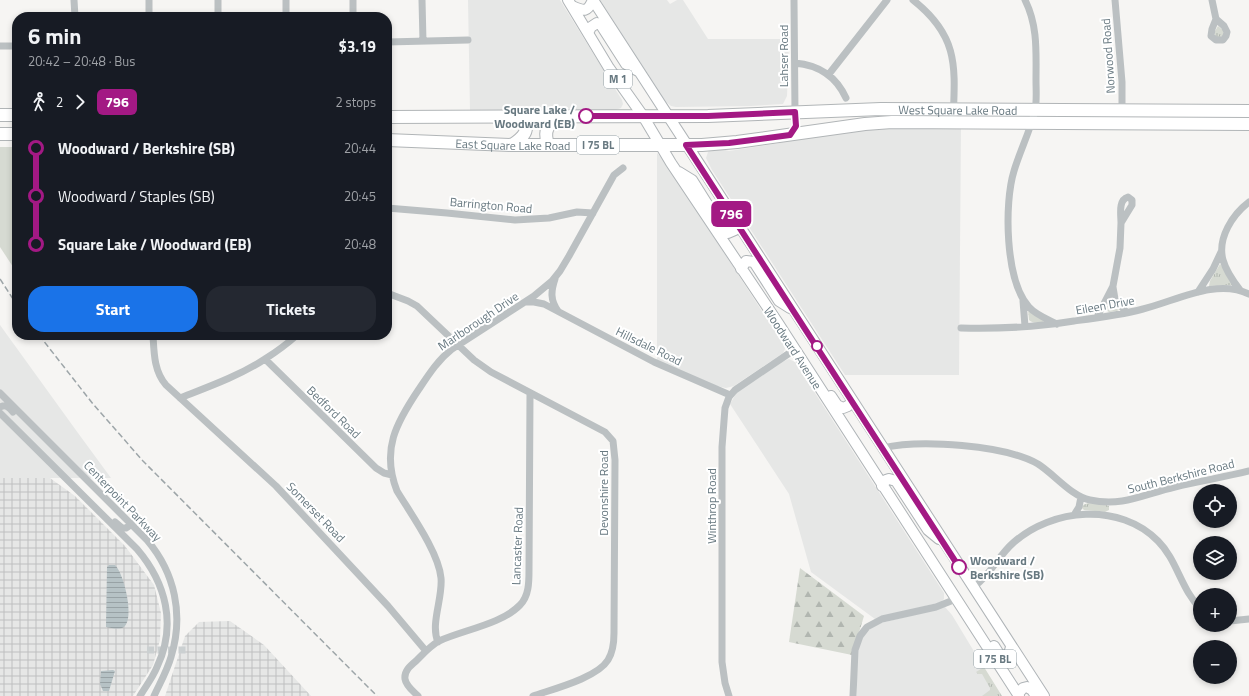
<!DOCTYPE html>
<html lang="en">
<head>
<meta charset="utf-8">
<style>
  :root { --surface:#171b24; --page:#242831; --text:#f1f3f6; --muted:#9ea1a6; --accent:#1a73e8 }
  body { margin:0; font-family:"Titillium Web",sans-serif; background:var(--page); color:var(--text); height:100vh; display:flex; flex-direction:column; font-size:15px; white-space:nowrap }
  * { box-sizing:border-box; margin:0 }
  p { font-size:13px; color:var(--muted) }
  .icon { flex:none; width:22px; height:22px; fill:none; stroke:currentColor; stroke-width:2; stroke-linecap:round; stroke-linejoin:round }
  .map { position:relative; flex:1; overflow:hidden }
  .panel { position:absolute; left:12px; top:12px; width:380px; height:328px; display:flex; flex-direction:column; background:var(--surface); border-radius:16px; box-shadow:0 2px 6px #0003 }
  .panel>* { flex:none }
  .badge { padding:0 8px; border-radius:6px; font-size:14px; line-height:26px }
  .controls { position:absolute; left:1193px; top:484px; display:grid; gap:8px }
  .controls a { display:grid; place-items:center; width:44px; height:44px; border-radius:50%; background:var(--surface); box-shadow:0 2px 6px #0003; font-size:20px }
  .map>.badge { position:absolute; translate:-50% -50%; box-shadow:0 0 0 2px #fff }
  .legs { display:flex; align-items:center; gap:6px; height:44px; padding:0 16px; font-size:13px }
  .legs p { margin-inline-start:auto }
  .overview { display:flex; align-items:center; justify-content:space-between; height:68px; padding:0 16px }
  h1 { font-size:22px; font-weight:700; line-height:30px }
  .primary-button { display:flex; gap:8px; margin-top:auto; padding:8px 16px }
  .primary-button a { flex:1; height:46px; border-radius:16px; background:var(--accent); color:#fff; font-size:16px; font-weight:700; line-height:46px; text-align:center }
  .primary-button a+a { background:var(--page); color:var(--text) }
  ul { padding:0 16px; list-style:none }
  li { display:flex; align-items:center; gap:14px; height:48px; font-size:15px }
  li i { display:grid; place-items:center; width:6px; height:100%; margin:0 5px; background:currentColor }
  li i::after { content:''; width:10px; height:10px; margin:-5px; border:3px solid; border-radius:50%; background:var(--surface) }
  li p { margin-inline-start:auto }
  li:first-child i { background:linear-gradient(#0000 50%,currentColor 0) }
  li:last-child i { background:linear-gradient(currentColor 50%,#0000 0) }
  .map>svg:first-child { display:block }
  .built { fill:#e6e7e6 }
  .industrial { fill:url(#industrial-grid) }
  .grass { fill:url(#grass-tufts) }
  .forest { fill:url(#forest-firs) }
  .pitch { fill:#d6dad2 }
  .water { fill:url(#water-rules) }
  .lines { fill:none; stroke-linecap:round; stroke-linejoin:round }
  .minor-tunnel { stroke:#cbd0d1; stroke-width:7; stroke-dasharray:7 3.5; stroke-linecap:butt }
  .major-casing { stroke:#afb4b7; stroke-width:12 }
  .highway-casing { stroke:#b1b5b7; stroke-width:14 }
  .minor { stroke:#bbc0c2; stroke-width:7 }
  .major { stroke:#fff; stroke-width:10 }
  .highway { stroke:#fff; stroke-width:12 }
  .rail { stroke:#9da5a8; stroke-width:1.5; stroke-dasharray:6 3; stroke-linecap:butt }
  .line-1-casing { stroke:#fff; stroke-width:9 }
  .line-1 { stroke:#a31984; stroke-width:6 }
  .stop-1-dot { fill:#fff; stroke:#a31984; stroke-width:2 }
  .labels { text-anchor:middle; dominant-baseline:central; stroke-width:4; stroke-linejoin:round; paint-order:stroke }
  .shield { fill:#fff; stroke:#95a1a7; stroke-width:1 }
  .shield-label { font-size:11px; font-weight:bold; fill:#687981 }
  .street-label { font-size:12px; fill:#687981; stroke:#fff }
  .stop-label { font-size:12px; font-weight:bold; fill:#687981; stroke:#fff; text-anchor:end }
</style>
</head>
<body>
<div class="map">
<svg width="1249" height="696" viewBox="0 0 1249 696">
  <defs>
    <pattern id="industrial-grid" width="8" height="8" patternUnits="userSpaceOnUse"><rect width="8" height="8" fill="#e6e7e6"/><path d="M0 4h8M4 0v8" fill="none" stroke="#bec0c0"/></pattern>
    <pattern id="grass-tufts" width="24" height="20" patternUnits="userSpaceOnUse"><rect width="24" height="20" fill="#d6dad2"/><path d="M3 7l-1-3M5 7V3M7 7l1-3M15 17l-1-3M17 17v-4M19 17l1-3" fill="none" stroke="#b1b6b0"/></pattern>
    <pattern id="forest-firs" width="22" height="20" patternUnits="userSpaceOnUse"><rect width="22" height="20" fill="#d6dad2"/><path d="M5 1l3.5 6h-7zM16 11l3.5 6h-7z" fill="#b1b6b0"/></pattern>
    <pattern id="water-rules" width="6" height="5" patternUnits="userSpaceOnUse"><rect width="6" height="5" fill="#b6c2c5"/><path d="M0 2.5h6" fill="none" stroke="#98a2a5"/></pattern>
  </defs>
  <rect width="100%" height="100%" fill="#f6f5f3"/>
  <path class="built" d="M468 0H560L622 100 623 104 621 108 613 111H470Z
    M600 0H667L670 4 677 0H683L708 39H789L787 96 783 104 751 106 676 107 671 106 665 101Z
    M883 127H961L959 375H845L712 170 706 158 708 152 711 149H722L729 151 780 143 782 141Z
    M657 153 663 159 784 345 785 349 783 353 734 386 726 388 717 386 657 361Z
    M0 325 78 433 111 478H0Z
    M789 359 795 362 944 593V599L941 602 875 619 811 572 789 494 730 404 737 392 784 361Z
    M945 607 952 615 998 691 990 696H857V655L860 643 865 633 877 624Z"/>
  <path class="industrial" d="M0 478H50L75 496 125 546 154 585 161 613 160 640 153 665 133 696H0Z
    M230 621 264 645 311 696H165L185 636 199 622Z"/>
  <path class="grass" d="M1218 26 1224 31 1223 35 1221 37H1217L1215 35V31Z
    M1220 264 1221 265 1233 285 1209 286 1210 281Z
    M1112 299 1119 310 1117 311 1109 312 1106 310V308Z
    M1028 310 1043 320 1044 322C1038 322 1033 324 1029 320Z
    M1088 503 1106 505 1109 506V510L1105 512 1084 510 1082 508 1083 505Z
    M984 667 1002 696H982L990 690V688L982 674H978L976 672Z"/>
  <path class="forest" d="M800 568 864 616 852 655 789 642Z"/>
  <path class="pitch" d="M0 147H17V273L0 247Z"/>
  <path class="water" d="M109 565H115C124 573 135 619 124 627 120 630 111 628 106 627L107 567Z
    M113 670 115 671 109 691H103L100 684 101 671Z"/>
  <g class="lines">
    <path class="minor-tunnel" d="M147 650H189"/>
    <defs>
      <path id="major" d="M568 0 609 68 643 116 671 163 778 323 1019 696
        M593 0 1044 696
        M572 6C584 11 587 13 593 0
        M588 33 591 27 597 23 601 25 626 64 638 71
        M679 172 692 180 724 231 728 233 735 230 736 221
        M741 269 746 261 754 262 779 301 790 308
        M831 396 837 405 843 408 848 406 852 401
        M882 486 886 480 889 479 896 481 928 530 939 539
        M994 646 999 654 1004 656 1009 654 1011 647
        M1018 694 1023 688 1027 687 1032 690 1036 696"/>
      <g id="highway">
        <path d="M0 115H17"/>
        <path id="s1" d="M387 117 708 116 881 109 1249 111"/>
        <path d="M0 134H17"/>
        <path id="s2" d="M387 140 512 145H702L737 142 865 124 892 122 1249 124"/>
        <path d="M512 145C525 136 528 132 526 116"/>
        <path d="M548 145C543 128 548 125 562 116"/>
      </g>
    </defs>
    <use href="#major" class="major-casing"/>
    <use href="#highway" class="highway-casing"/>
    <path class="minor" d="M74 0 75 17
      M149 0V17
      M218 0V17
      M286 0V17
      M353 0V17
      M422 0 423 41
      M794 0 795 112
      M913 0C960 37 955 68 953 122
      M1025 0C1038 26 1036 52 1036 80 1036 90 1037 101 1035 111 1030 131 1020 151 1014 171 1004 203 1005 281 1029 307 1036 315 1047 319 1057 324
      M1115 0 1122 82V111
      M1212 0 1216 19 1224 26 1227 32 1226 36 1223 40H1216L1211 36 1212 29 1216 19
      M387 42 468 40
      M0 46H17
      M795 63C818 65 836 76 846 98
      M829 74 887 0
      M387 208 447 213 515 220 549 218 577 212 593 213
      M555 279C551 291 550 300 558 311
      M1113 287 1115 299 1126 312
      M1240 290C1233 281 1226 271 1223 260 1217 238 1233 214 1249 202
      M1198 292 1213 269 1221 252
      M387 293 408 301 417 306 474 360 491 372 605 432 613 441 615 460 614 633C614 642 613 652 608 660 597 678 553 689 533 696
      M1023 301 1025 326
      M526 302H534L544 304 654 362 730 395
      M1097 317 1113 286 1120 248 1121 223 1132 205V200L1128 197C1118 200 1121 214 1121 223
      M961 328C999 329 1037 327 1074 321 1097 318 1121 315 1143 309 1176 301 1216 278 1249 294
      M153 335C154 353 154 371 166 385L276 486 388 606 426 651
      M265 359 376 468 384 473 392 475
      M0 393 147 540C175 573 184 615 171 657 167 671 160 683 154 696
      M180 398C208 387 239 376 265 359 276 352 287 344 297 335
      M0 407C6 404 9 407 13 412
      M0 413 137 549C166 583 177 625 157 667 153 677 146 686 140 696
      M883 448C920 439 1005 445 1038 464 1054 474 1071 496 1090 500 1123 507 1144 494 1175 487 1200 481 1225 477 1249 471
      M1074 515 1079 507 1081 497
      M115 522 122 528H126L132 524
      M973 587C990 576 998 556 1013 543 1052 508 1120 502 1158 541 1177 560 1181 589 1200 608
      M1230 621 1249 619
      M438 642C430 624 443 598 441 578 439 553 411 514 397 491 381 450 396 423 419 389 429 374 438 360 452 349L534 296 552 281 560 271 569 256 614 175 623 168
      M418 696C413 691 406 686 405 679 404 671 410 666 416 661 423 654 430 646 439 641 463 630 502 624 520 605 529 596 529 582 529 570L530 394
      M729 696 725 683 722 662V447L725 408 729 397 735 390 794 350
      M853 696 855 650 860 636 867 627 882 619 936 607 956 599"/>
    <use href="#major" class="major"/>
    <use href="#highway" class="highway"/>
    <path class="rail" d="M0 279 17 305
      M39 335 93 404 143 461 377 696"/>
  </g>
  <g class="lines">
    <defs>
      <path id="line-1" d="M586 116H708L795 112 796 126 790 135 729 143 686 145 959 567"/>
    </defs>
    <use href="#line-1" class="line-1-casing"/>
    <use href="#line-1" class="line-1"/>
  </g>
  <g class="stop-1-dot">
    <circle cx="586" cy="116" r="7"/>
    <circle cx="817" cy="346" r="5"/>
    <circle cx="959" cy="567" r="7"/>
  </g>
  <g class="labels">
    <g class="shield">
      <rect x="604" y="70" width="28" height="18" rx="3"/>
      <rect x="577" y="136" width="42" height="18" rx="3"/>
      <rect x="974" y="650" width="42" height="18" rx="3"/>
    </g>
    <g class="shield-label">
      <text x="618" y="79">M 1</text>
      <text x="598" y="145">I 75 BL</text>
      <text x="995" y="659">I 75 BL</text>
    </g>
    <g class="street-label">
      <text transform="translate(783 56) rotate(-90)">Lahser Road</text>
      <text transform="translate(1108 56) rotate(-94)">Norwood Road</text>
      <text stroke="none"><textPath href="#s1" startOffset="571">West Square Lake Road</textPath></text>
      <text stroke="none"><textPath href="#s2" startOffset="126">East Square Lake Road</textPath></text>
      <text transform="translate(491 205) rotate(5)">Barrington Road</text>
      <text transform="translate(1105 305) rotate(-10)">Eileen Drive</text>
      <text transform="translate(478 321) rotate(-34)">Marlborough Drive</text>
      <text transform="translate(649 346) rotate(26)">Hillsdale Road</text>
      <text transform="translate(793 348) rotate(57)">Woodward Avenue</text>
      <text transform="translate(334 412) rotate(44)">Bedford Road</text>
      <text transform="translate(1181 476) rotate(-14)">South Berkshire Road</text>
      <text transform="translate(603 493) rotate(-90)">Devonshire Road</text>
      <text transform="translate(123 501) rotate(46)">Centerpoint Parkway</text>
      <text transform="translate(711 506) rotate(-90)">Winthrop Road</text>
      <text transform="translate(316 512) rotate(46)">Somerset Road</text>
      <text transform="translate(517 546) rotate(-88)">Lancaster Road</text>
    </g>
    <g class="stop-label">
      <text x="575" y="109">Square Lake /<tspan x="575" dy="14">Woodward (EB)</tspan></text>
      <text x="970" y="560" text-anchor="start">Woodward /<tspan x="970" dy="14">Berkshire (SB)</tspan></text>
    </g>
  </g>
</svg>
<div class="controls">
<a><svg class="icon" aria-label="locate" viewBox="0 0 24 24"><circle cx="12" cy="12" r="6"/><path d="M12 2v4M12 18v4M2 12h4M18 12h4"/></svg></a>
<a><svg class="icon" aria-label="layers" viewBox="0 0 24 24"><path d="M12 4l9 5-9 5-9-5zM3 14l9 5 9-5"/></svg></a>
<a>+</a>
<a>−</a>
</div>
<b class="badge" style="left:731px;top:214px;background:#a31984;color:#fff">796</b>
<section class="panel">
<div class="overview"><div><h1>6 min</h1><p>20:42 – 20:48 · Bus</p></div><b>$3.19</b></div>
<div class="legs"><svg class="icon" aria-label="walk" viewBox="0 0 24 24"><circle cx="13" cy="4" r="2"/><path d="M13 8l-2 6 4 7M11 14l-3 7M7 12l3-4h3l4 4"/></svg>2<svg class="icon" aria-label="forward" viewBox="0 0 24 24"><path d="M9 5l7 7-7 7"/></svg><b class="badge" style="background:#a31984;color:#fff">796</b><p>2 stops</p></div>
<ul>
<li><i style="color:#a31984"></i><b>Woodward / Berkshire (SB)</b><p>20:44</p></li>
<li><i style="color:#a31984"></i><span>Woodward / Staples (SB)</span><p>20:45</p></li>
<li><i style="color:#a31984"></i><b>Square Lake / Woodward (EB)</b><p>20:48</p></li>
</ul>
<div class="primary-button"><a>Start</a><a>Tickets</a></div>
</section>
</div>
</body>
</html>
